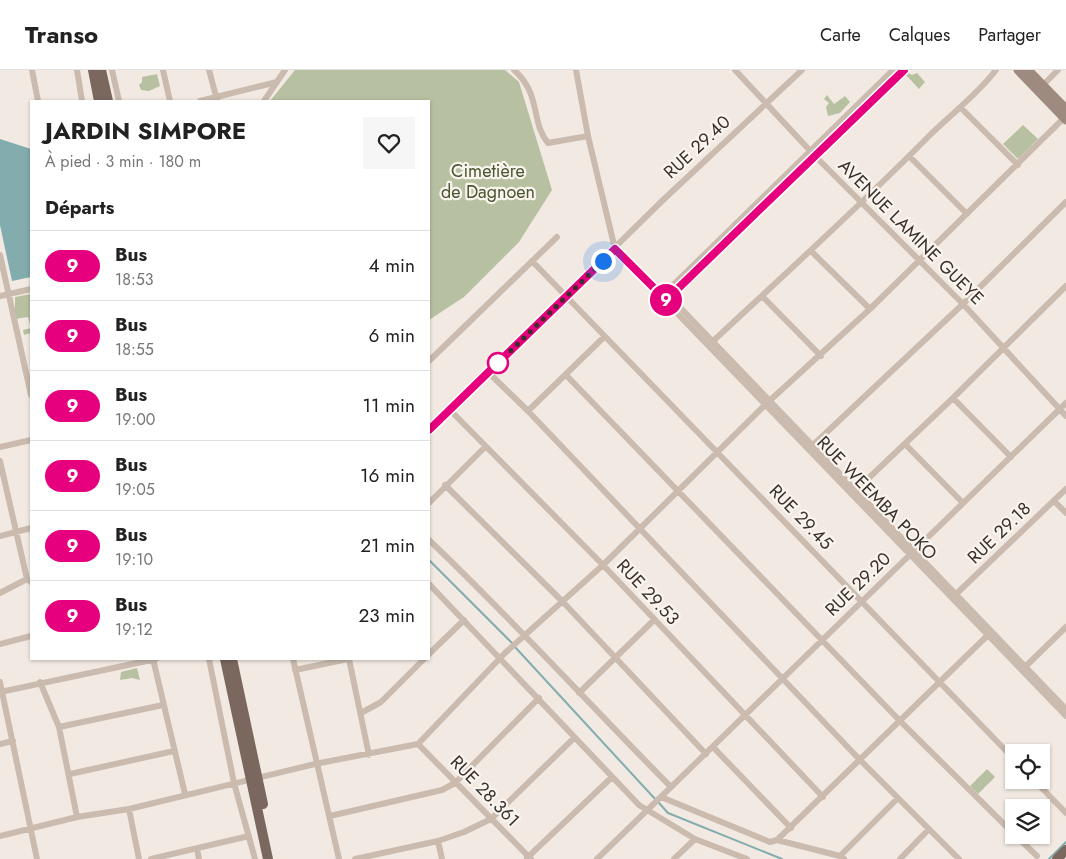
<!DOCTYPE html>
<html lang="fr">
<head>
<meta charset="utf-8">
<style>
  :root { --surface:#fff; --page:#f6f6f6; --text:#222; --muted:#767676; --line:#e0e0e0 }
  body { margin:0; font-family:Jost,sans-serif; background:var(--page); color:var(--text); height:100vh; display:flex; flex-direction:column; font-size:19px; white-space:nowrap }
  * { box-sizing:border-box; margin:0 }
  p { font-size:16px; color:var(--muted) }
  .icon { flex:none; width:28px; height:28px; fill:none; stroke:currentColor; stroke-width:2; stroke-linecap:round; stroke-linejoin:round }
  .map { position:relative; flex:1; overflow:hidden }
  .side { position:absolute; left:30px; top:30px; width:400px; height:560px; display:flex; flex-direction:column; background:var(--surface); border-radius:0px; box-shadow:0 1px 4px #0004 }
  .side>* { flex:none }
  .badge { padding:0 10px; border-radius:16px; font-size:18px; line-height:32px }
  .tools { position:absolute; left:1005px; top:674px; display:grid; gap:10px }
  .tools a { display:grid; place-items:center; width:45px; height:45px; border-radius:0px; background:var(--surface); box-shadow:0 1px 4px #0004; font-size:25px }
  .you { position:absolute; width:25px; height:25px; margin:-12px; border:4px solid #fff; border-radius:50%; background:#1a73e8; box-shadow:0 0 0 8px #1a73e833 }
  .map>.badge { position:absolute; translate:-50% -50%; box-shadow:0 0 0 2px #fff }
  h2 { padding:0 15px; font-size:19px; line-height:45px }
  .round { display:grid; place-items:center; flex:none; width:52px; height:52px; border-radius:0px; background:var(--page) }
  .headline { display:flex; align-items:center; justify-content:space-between; height:85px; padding:0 15px }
  h1 { font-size:24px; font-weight:700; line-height:38px }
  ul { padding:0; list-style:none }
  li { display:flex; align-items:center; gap:15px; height:70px; padding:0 15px; border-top:1px solid var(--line) }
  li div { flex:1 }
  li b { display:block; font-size:19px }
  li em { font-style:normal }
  li .badge { min-width:55px; font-weight:700; text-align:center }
  header { display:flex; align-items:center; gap:30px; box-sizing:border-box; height:70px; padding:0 25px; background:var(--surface); border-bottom:1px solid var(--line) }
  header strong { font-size:24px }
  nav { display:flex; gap:28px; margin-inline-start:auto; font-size:18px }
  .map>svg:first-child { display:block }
  .green { fill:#b7c1a2 }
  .water { fill:#82acae }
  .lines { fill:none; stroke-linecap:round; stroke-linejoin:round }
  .stream { stroke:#82acae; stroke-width:2 }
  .street { stroke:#cabbae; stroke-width:6 }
  .secondary { stroke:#9e8a7f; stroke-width:9 }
  .primary { stroke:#7a675e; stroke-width:10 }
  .line-casing { stroke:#fff; stroke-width:11 }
  .line { stroke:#e6007e; stroke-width:8 }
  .walk { stroke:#39302c; stroke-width:5; stroke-dasharray:0 9 }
  .stop-dot { fill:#fff; stroke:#e6007e; stroke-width:2.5 }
  .labels { text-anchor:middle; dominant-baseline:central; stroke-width:4.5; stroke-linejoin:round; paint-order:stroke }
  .street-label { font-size:18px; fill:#39302c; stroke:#faf4ee }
  .park-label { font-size:18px; fill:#495631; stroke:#faf4ee }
</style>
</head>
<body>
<header>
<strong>Transo</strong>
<nav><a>Carte</a><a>Calques</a><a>Partager</a></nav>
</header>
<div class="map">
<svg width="1066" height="789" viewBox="0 0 1066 789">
  <rect width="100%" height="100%" fill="#f2eae2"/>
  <path class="green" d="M295 0H505L519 12 552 120 519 172 464 227 429 250V31H270Z
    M908 3 912 5 917 3 925 12 919 19 906 5Z
    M157 4 160 16 149 21 141 20 139 15 142 12V7Z
    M827 25 834 34 845 26 850 32 840 43 828 46 826 37 829 33 824 29Z
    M1023 55 1038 69 1018 89 1003 74Z
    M31 224V263L24 265 23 260 31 258 28 247 15 249V227Z
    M137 598 140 610 132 608 120 610 121 602Z
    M987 699 995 707 978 724 970 716Z"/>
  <path class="water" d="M0 69 31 79V207L12 211 0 155Z"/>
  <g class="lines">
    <path class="stream" d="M429 490 512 573
      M515 577 656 730
      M659 733 668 743 782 789
      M1049 789 1066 772"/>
    <path class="street" d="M32 0 38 31
      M77 0 82 31
      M112 0 119 31
      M163 0 170 31
      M209 0 217 30
      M514 0C542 25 530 51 548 73L588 66
      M576 0 588 66 615 179 1066 646
      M735 0 815 86 963 234 1066 346
      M1043 15 1058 0
      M200 31 277 12
      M264 31 285 0
      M961 38 1018 95
      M909 86 967 144
      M811 181 870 239
      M0 185 31 325
      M532 191 1014 689
      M0 226 31 219
      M662 226 893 0
      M762 226 821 286
      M670 227 1066 639
      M667 230 904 0
      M710 274C784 205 858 138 928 67 951 44 977 25 996 0
      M429 291 557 167
      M489 303 528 341 860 690 959 789
      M566 305 900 651 1014 764
      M953 328 1011 387
      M450 340 603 495 823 727
      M528 341 604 267
      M429 360 662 131 802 0
      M905 374 963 433
      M0 377 31 370
      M811 377 963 234 1066 132
      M0 391 27 509
      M445 415 563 532 706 684
      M854 422 953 328 1066 216
      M1054 431 1066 443
      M429 433 485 377
      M0 466 31 458
      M429 470C513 550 590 635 671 717
      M429 514 639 735 695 769 747 789
      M0 523 27 509 31 512
      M953 527 1066 419
      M0 574 31 566
      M429 584 464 550
      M153 589 185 724
      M209 589 234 713 255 789
      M293 589 339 789
      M349 589 369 685
      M1024 598 1066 557
      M295 600 348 589
      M0 612 37 789
      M40 612 59 657 77 747
      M0 622 156 589
      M579 623 654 550
      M361 643 381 632 424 589
      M59 657 163 635
      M0 674 13 671
      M418 674 531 789
      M713 677 791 758
      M70 704 174 681
      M1034 710 1066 743
      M661 727 770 772 777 770 988 565
      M129 739 139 789
      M330 746 442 720 455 713 539 628
      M1015 765 1037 786
      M0 766 77 747 129 739 315 694 418 674 505 583 603 495 766 334 870 239 1064 48
      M777 770 840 786 844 789
      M438 771 442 789
      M197 779 199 789
      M840 786 898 728
      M527 788 611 708
      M151 789 249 766
      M355 789 438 771 464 762 491 749 574 668
      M597 789 1066 333
      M674 789 695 769
      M900 789 928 760"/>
    <path class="secondary" d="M1018 0 1066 50
      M1028 0 1066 39"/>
    <path class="primary" d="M93 0 99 31
      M101 0 108 31
      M225 589 268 789
      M232 589 263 734
      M1057 789 1066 780"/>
  </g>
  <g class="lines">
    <defs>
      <path id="line" d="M429 360 615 179 666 230 904 0"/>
    </defs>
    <use href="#line" class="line-casing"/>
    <use href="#line" class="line"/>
    <path class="walk" d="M498 293 603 191"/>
  </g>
  <circle class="stop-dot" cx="498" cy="293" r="10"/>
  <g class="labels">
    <g class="street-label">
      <text transform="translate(697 77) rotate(-43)">RUE 29.40</text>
      <text transform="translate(911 162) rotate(45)">AVENUE LAMINE GUEYE</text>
      <text transform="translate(877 428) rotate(46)">RUE WEEMBA POKO</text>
      <text transform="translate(801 447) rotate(46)">RUE 29.45</text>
      <text transform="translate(999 463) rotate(-44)">RUE 29.18</text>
      <text transform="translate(858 514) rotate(-44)">RUE 29.20</text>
      <text transform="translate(648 522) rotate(47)">RUE 29.53</text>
      <text transform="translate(485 721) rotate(46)">RUE 28.361</text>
    </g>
    <g class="park-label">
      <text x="488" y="101">Cimetière<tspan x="488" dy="21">de Dagnoen</tspan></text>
    </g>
  </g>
</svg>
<div class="tools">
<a><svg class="icon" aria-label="locate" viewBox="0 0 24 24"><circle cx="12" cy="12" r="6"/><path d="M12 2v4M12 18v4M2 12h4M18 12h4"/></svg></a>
<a><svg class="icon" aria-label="layers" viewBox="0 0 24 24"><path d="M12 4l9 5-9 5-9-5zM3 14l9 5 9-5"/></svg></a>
</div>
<div class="you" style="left:603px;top:191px"></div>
<b class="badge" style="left:666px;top:230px;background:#e6007e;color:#fff">9</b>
<section class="side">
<div class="headline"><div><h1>JARDIN SIMPORE</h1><p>À pied · 3 min · 180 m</p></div><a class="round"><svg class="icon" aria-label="heart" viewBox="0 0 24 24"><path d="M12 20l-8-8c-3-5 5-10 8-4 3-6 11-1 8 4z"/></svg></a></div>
<h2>Départs</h2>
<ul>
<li><span class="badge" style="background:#e6007e;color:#fff">9</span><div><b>Bus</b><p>18:53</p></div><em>4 min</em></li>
<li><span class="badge" style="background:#e6007e;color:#fff">9</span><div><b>Bus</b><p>18:55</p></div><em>6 min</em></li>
<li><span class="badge" style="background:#e6007e;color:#fff">9</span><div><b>Bus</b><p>19:00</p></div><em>11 min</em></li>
<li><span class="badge" style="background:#e6007e;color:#fff">9</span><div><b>Bus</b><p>19:05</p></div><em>16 min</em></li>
<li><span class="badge" style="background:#e6007e;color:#fff">9</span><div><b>Bus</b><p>19:10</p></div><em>21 min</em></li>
<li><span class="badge" style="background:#e6007e;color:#fff">9</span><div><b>Bus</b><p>19:12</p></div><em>23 min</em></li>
</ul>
</section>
</div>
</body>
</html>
